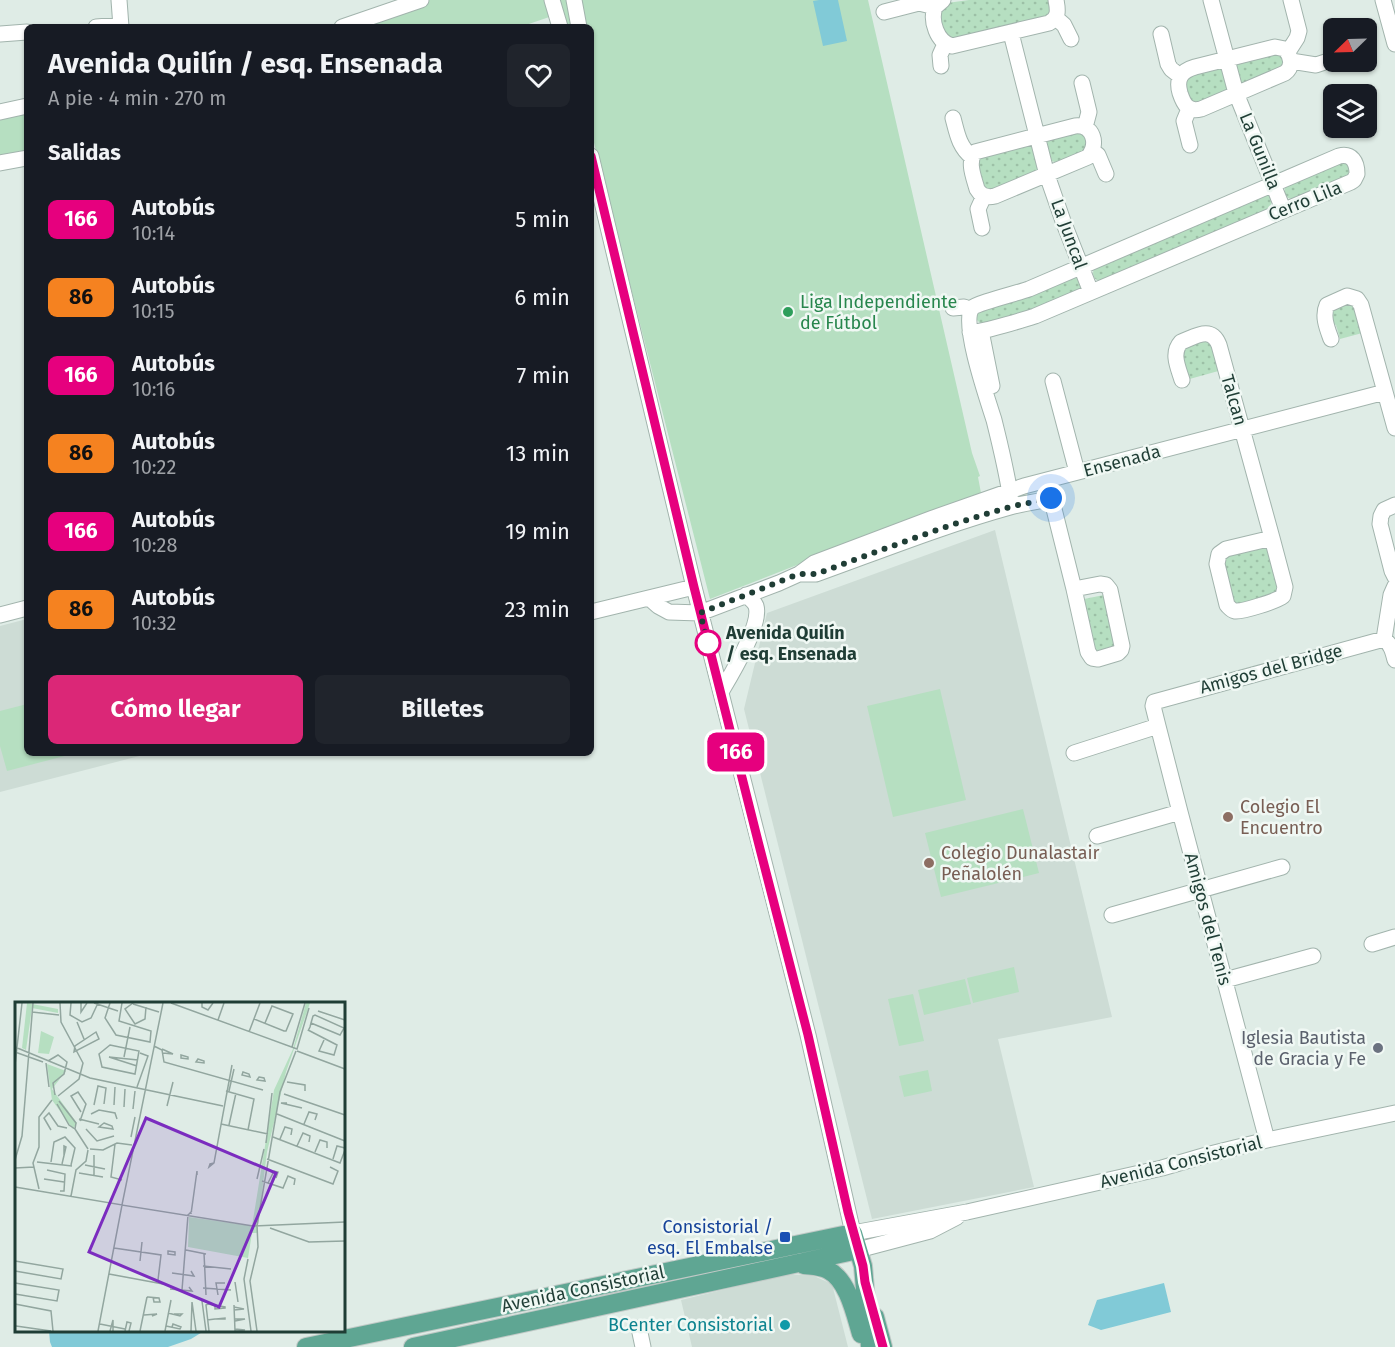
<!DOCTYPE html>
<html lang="es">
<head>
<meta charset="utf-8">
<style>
  :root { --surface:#171b24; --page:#20242c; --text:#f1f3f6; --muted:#9ea1a6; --accent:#db2777 }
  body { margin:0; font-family:"Fira Sans",sans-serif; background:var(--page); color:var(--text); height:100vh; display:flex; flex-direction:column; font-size:22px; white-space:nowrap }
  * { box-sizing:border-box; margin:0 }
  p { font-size:20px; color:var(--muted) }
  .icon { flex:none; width:33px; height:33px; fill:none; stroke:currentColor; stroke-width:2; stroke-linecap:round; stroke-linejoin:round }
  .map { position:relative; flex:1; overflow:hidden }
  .details { position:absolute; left:24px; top:24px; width:570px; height:732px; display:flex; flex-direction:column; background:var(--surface); border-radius:9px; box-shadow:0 2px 4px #0004 }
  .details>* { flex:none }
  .badge { padding:0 12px; border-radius:9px; font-size:21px; line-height:39px }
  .needle { width:39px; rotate:247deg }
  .fabs { position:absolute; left:1323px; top:18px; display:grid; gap:12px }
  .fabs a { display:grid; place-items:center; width:54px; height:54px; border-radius:9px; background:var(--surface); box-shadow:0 2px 4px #0004; font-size:30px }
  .you { position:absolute; width:30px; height:30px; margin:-15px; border:4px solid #fff; border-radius:50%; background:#1a73e8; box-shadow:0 0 0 9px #1a73e833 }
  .map>.badge { position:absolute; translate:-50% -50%; box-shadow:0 0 0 3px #fff }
  h2 { padding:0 24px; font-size:22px; line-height:54px }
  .round { display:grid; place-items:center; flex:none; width:63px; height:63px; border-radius:9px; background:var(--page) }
  .head { display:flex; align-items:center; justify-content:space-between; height:102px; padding:0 24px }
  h1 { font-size:28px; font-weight:700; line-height:45px }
  .primary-button { display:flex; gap:12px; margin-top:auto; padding:12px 24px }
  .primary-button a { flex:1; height:69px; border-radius:9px; background:var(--accent); color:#fff; font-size:24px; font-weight:700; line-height:69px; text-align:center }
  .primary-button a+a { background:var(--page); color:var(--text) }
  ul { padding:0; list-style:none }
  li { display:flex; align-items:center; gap:18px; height:78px; padding:0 24px }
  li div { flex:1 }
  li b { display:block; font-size:22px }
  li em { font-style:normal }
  li .badge { min-width:66px; font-weight:700; text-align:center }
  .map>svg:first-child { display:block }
  .built { fill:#cddcd5 }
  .grass { fill:url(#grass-dots) }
  .park { fill:#b6dfc1 }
  .water { fill:#81cad7 }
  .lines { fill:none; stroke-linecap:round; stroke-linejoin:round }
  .minor-casing { stroke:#a2b4ad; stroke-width:17 }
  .major-casing { stroke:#c0c9c6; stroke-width:20 }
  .minor { stroke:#fff; stroke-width:15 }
  .major { stroke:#5fa693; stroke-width:18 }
  .line-casing { stroke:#fff; stroke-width:14 }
  .line { stroke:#e6007e; stroke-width:9 }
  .walk { stroke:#1f3d35; stroke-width:6; stroke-dasharray:0 10.8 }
  .leisure-dot { fill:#2e9e5b; stroke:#f0f8f4; stroke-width:2 }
  .stop-dot { fill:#fff; stroke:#e6007e; stroke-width:3 }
  .education-dot { fill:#8d6e63; stroke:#f0f8f4; stroke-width:2 }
  .worship-dot { fill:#6b7280; stroke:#f0f8f4; stroke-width:2 }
  .transit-dot { fill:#1a4fb4; stroke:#f0f8f4; stroke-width:2 }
  .culture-dot { fill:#0f9aa8; stroke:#f0f8f4; stroke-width:2 }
  .labels { text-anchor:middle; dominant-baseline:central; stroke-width:5; stroke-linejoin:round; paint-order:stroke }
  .street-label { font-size:18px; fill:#1f3d35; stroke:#f0f8f4 }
  .leisure-label { font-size:18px; fill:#27864d; stroke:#f0f8f4; text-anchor:start }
  .stop-label { font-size:18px; font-weight:bold; fill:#1f3d35; stroke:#f0f8f4; text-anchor:start }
  .education-label { font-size:18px; fill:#785e54; stroke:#f0f8f4; text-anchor:start }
  .worship-label { font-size:18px; fill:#5b616d; stroke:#f0f8f4; text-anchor:end }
  .transit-label { font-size:18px; fill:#164399; stroke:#f0f8f4; text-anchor:end }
  .culture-label { font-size:18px; fill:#0d838f; stroke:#f0f8f4; text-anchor:end }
  .inset-road { fill:none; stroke:#92a69f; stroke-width:1.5 }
  .view { fill:#7b2cbf; fill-opacity:0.15; stroke:#7b2cbf; stroke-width:3 }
  .inset-edge { fill:none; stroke:#1f3d35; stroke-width:3 }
</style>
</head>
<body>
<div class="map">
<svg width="1395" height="1347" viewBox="0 0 1395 1347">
  <defs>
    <pattern id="grass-dots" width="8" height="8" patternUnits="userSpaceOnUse" patternTransform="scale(1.5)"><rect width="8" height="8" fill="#b6dfc1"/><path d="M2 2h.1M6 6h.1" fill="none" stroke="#9cc0a6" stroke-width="1.8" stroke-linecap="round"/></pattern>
  </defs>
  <rect width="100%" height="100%" fill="#dfece6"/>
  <path class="built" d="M995 530 1112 1017 998 1039 1034 1187 872 1219 744 709 767 613Z
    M27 619V753H151L0 792V626Z
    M788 1274 814 1276 832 1284 848 1347H692L681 1300Z"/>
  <path class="grass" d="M969 0H1052V16L954 42 945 39 938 12 947 3Z
    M1279 51 1287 64 1243 83 1241 82 1236 65 1241 61Z
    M1220 68 1223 70 1228 90 1197 105 1188 101 1185 78 1187 75Z
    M1083 130 1090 149 1059 164 1052 161 1046 145 1048 140Z
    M1032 144 1040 170 994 192 982 189 977 157Z
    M1347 160 1351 175 1292 199 1288 198 1285 194V186Z
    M1265 195 1269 196 1272 200 1270 208 1099 281C1093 279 1092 274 1094 268Z
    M1077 276 1082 288 1079 291 1033 311 981 324 976 319 979 310Z
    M1351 300 1366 332 1340 339 1336 325 1331 323 1329 312Z
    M1209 338 1222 370 1186 380 1180 351Z
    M1268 547 1280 591 1235 606 1221 565 1228 552Z
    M1104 595 1116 646 1096 651 1084 599Z"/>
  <path class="park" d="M430 0H868L972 453 980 476 978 477 981 493 710 599 591 131V27H564L561 13 520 27H355Z
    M27 113V162L0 168V119Z
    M940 689 966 800 893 817 867 706Z
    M27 704V753H76L7 771 0 746V711Z
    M1023 809 1039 873 941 897 925 833Z
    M1014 967 1019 992 973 1003 967 978Z
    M965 979 971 1004 924 1015 918 990Z
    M913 994 924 1041 899 1046 888 999Z
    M928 1070 932 1091 904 1097 899 1076Z"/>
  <path class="water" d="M819 0H838L847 41 823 46 813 1Z
    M1164 1283 1171 1312 1101 1330 1088 1325 1097 1300Z
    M49 1331V1330L204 1331 191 1339 168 1347H52L50 1342Z"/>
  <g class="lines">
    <defs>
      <path id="minor" d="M119 0 121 27
        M552 0 560 27
        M574 0 579 27
        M943 0 935 7C930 21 937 42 952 46L1049 23C1059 18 1058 10 1056 0
        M1211 0 1236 93 1283 209
        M1383 0 1395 44
        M884 12 919 3 935 7
        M1056 18 1064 25 1071 39
        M96 27 121 25
        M342 27 421 0
        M1011 33 1047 175 1063 221 1091 292
        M0 34 27 32
        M1161 34 1168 64 1171 69 1180 76
        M1275 47 1285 49C1292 57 1293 67 1285 73L1201 109C1188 112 1184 105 1180 93 1176 79 1181 71 1195 67Z
        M1288 52 1297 38 1299 31 1291 0
        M1291 61 1316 65 1325 62
        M941 66 940 55 945 44
        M1082 83 1089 112 1085 127
        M1189 109 1184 121 1190 145
        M0 112 27 106
        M953 118C957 133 959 147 972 157
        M1075 126C1093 124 1099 144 1088 157L995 196C987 198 981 196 977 189 974 178 967 162 975 152Z
        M1093 151 1098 155 1106 174
        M591 156 694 587 808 1035 853 1233 967 1212 1162 1168 1210 1154 1267 1140 1395 1113
        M0 163 27 158
        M982 228 978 209 984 196
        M953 308 964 307 971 310
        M970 332C979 332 982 331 990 329 1005 325 1020 321 1035 316L1351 182 1354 180 1357 174C1357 162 1352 153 1339 156L1029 289C1018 293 977 303 972 308 961 323 988 401 994 420 1001 448 1008 478 1012 506
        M983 332 982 336 992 386
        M1331 339C1327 328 1322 316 1327 305L1347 296 1357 299 1361 305 1395 428
        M1182 380C1178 367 1171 353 1181 342 1195 337 1211 325 1219 345L1272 538
        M1053 381 1077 472
        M1049 489 1074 589
        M1395 505 1384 510 1381 516 1380 524 1392 571 1395 577
        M1272 538 1285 587 1283 596C1277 601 1242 612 1235 611 1231 610 1230 608 1227 605L1217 564 1219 554 1226 549Z
        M799 574H816C880 551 945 525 1010 507 1024 503 1038 502 1051 498
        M1100 584 1106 585 1110 590 1122 646 1121 650 1118 653 1098 659 1092 658 1088 652 1074 589Z
        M649 598 658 606 669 612 700 613 779 583 799 574 814 563 933 518 1024 486 1385 392
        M591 612 694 587
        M0 615 27 608
        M1384 639 1391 595 1395 586
        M1384 639C1391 644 1393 652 1395 660
        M721 692C731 675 762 624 756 606 754 601 749 598 746 595
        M1074 753 1158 726
        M1097 836 1180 812
        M1112 915 1282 867
        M1372 944 1395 937
        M1225 980 1313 956
        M1267 1140 1180 812 1158 726 1153 706 1154 702 1384 639
        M858 1250 930 1231 957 1217
        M639 1328 643 1347"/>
      <path id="major" d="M804 1265C812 1266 821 1266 828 1270 848 1280 855 1314 861 1334
        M875 1317 883 1347
        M306 1347 853 1233 863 1266 870 1347
        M413 1347 858 1250"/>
    </defs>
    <use href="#minor" class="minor-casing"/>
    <use href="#major" class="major-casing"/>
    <use href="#minor" class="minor"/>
    <use href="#major" class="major"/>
  </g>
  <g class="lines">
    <defs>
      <path id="line" d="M591 156 694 587 759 845 808 1035 848 1212 863 1266 865 1282 883 1347"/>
    </defs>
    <use href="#line" class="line-casing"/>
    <use href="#line" class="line"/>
    <path class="walk" d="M708 643 711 653 700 613 799 574H816C880 551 945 525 1010 507 1024 503 1038 502 1051 498"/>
  </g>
  <circle class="leisure-dot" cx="788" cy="312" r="6"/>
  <circle class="stop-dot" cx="708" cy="643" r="12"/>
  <g class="education-dot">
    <circle cx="1228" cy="817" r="6"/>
    <circle cx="929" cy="863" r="6"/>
  </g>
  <circle class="worship-dot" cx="1378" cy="1048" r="6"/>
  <rect class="transit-dot" x="779" y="1231" width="12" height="12" rx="3"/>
  <circle class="culture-dot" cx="785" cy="1325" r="6"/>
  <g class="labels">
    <g class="street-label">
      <text transform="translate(1260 151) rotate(68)">La Gunilla</text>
      <text transform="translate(1305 201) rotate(-22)">Cerro Lila</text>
      <text transform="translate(1069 234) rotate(70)">La Juncal</text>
      <text transform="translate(1234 400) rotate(74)">Talcan</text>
      <text transform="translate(1122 461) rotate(-15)">Ensenada</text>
      <text transform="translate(1271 669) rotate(-15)">Amigos del Bridge</text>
      <text transform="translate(1208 919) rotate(75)">Amigos del Tenis</text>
      <text transform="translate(1181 1162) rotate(-14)">Avenida Consistorial</text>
      <text transform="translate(583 1289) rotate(-12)">Avenida Consistorial</text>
    </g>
    <g class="leisure-label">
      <text x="800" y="302">Liga Independiente<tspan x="800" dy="21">de Fútbol</tspan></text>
    </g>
    <g class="stop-label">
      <text x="726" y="633">Avenida Quilín<tspan x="726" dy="21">/ esq. Ensenada</tspan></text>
    </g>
    <g class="education-label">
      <text x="1240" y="807">Colegio El<tspan x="1240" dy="21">Encuentro</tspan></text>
      <text x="941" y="853">Colegio Dunalastair<tspan x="941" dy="21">Peñalolén</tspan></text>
    </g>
    <g class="worship-label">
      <text x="1366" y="1038">Iglesia Bautista<tspan x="1366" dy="21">de Gracia y Fe</tspan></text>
    </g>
    <g class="transit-label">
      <text x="773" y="1227">Consistorial /<tspan x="773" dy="21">esq. El Embalse</tspan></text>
    </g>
    <g class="culture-label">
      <text x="773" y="1325">BCenter Consistorial</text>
    </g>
  </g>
  <g transform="translate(15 1002)">
    <rect width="330" height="330" fill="#dfece6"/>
    <path d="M12 1 43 7V11L17 6 11 48 7 46ZM291 1H295L271 70 252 150 242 231H237L233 256 173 245 174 215 237 224 259 88 278 47ZM26 29 39 35 34 52 23 51ZM32 62 51 69 37 87 62 121 58 127 37 98Z" fill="#b6dfc1"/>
    <path class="inset-road" d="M56 1 55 13 67 20 76 16 83 1M66 1V10L72 1M79 1 103 9M95 1 90 16 101 33 135 40 136 29 104 19 107 1M118 1 110 7 120 22 130 17 131 5M156 1 282 47 294 6M187 1V5L193 8 198 1M118 2 144 10M303 9 330 18M17 10 44 13M239 17 269 29H271L278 12 257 4 250 21M203 18 209 1M62 20 69 37M293 28 322 43 319 53 304 49 309 38M293 29 295 25 296 21 298 14 300 13 329 26 325 33 296 21M81 30 84 37 59 50 60 44ZM234 30 245 1M95 43 124 49 120 72 87 65 84 52ZM139 44 147 48 149 60 248 88M0 45 75 76 208 104M277 45 290 1M147 47 158 52 148 51M282 49 330 67M0 50 28 60M166 53 173 55V57L166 56ZM109 55 115 25M183 57 189 59V61L181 60ZM33 59 43 53 52 60 49 72 38 81 40 93M31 61 34 85M0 63 7 1M122 64 94 55 123 58M228 70 234 72 235 75 227 73ZM244 75 249 76 250 79 242 78ZM272 80 290 83V89M122 85 133 54 125 51M211 89 239 97 233 128M214 89 219 67M269 92 330 113M43 94 64 77 68 61 46 20 45 1M44 99 61 121 60 127 73 147M272 101H266L287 106M42 102 54 123 60 127M79 103 83 84 91 86 89 102M99 103 100 85M152 104 158 80M109 105 110 87M118 107 120 89M76 112 84 108 100 111 102 117M262 112 330 139M64 117 84 122M65 119 71 102 63 90 56 94 66 110M89 121 97 124 98 127 84 125ZM206 122 253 132M289 122 294 110 302 112 300 118M214 123 221 91M71 127 82 139 99 134M36 128 29 116 34 111 43 124 52 126M116 135 120 115M258 135 325 161 330 148M265 137 270 125 277 127 276 133M251 141 257 91M100 142 96 175 107 178M282 144 288 131 295 134 294 140M75 147 88 148 102 141 117 143M300 150 305 138 312 140V146M79 153V174M252 157 318 182 323 169 315 165M318 157 322 144 330 146M0 158 7 134 18 1M22 160 57 164M36 160 39 140 50 135 60 146 56 163M199 161 194 165 195 162 199 161 217 63M47 162 51 145 49 144V153M70 163 90 167M0 166 19 165M32 168 50 172 49 189H45M64 171 88 175M29 177 49 180M242 177 249 147M247 179 268 186 273 174 280 177 279 183M253 181 259 169 263 170 261 176M0 185 107 203 148 1M24 187 18 161 24 145V115L37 98M56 194 61 168 71 159 73 148M176 212 182 169V173M242 224 265 90 281 49M255 226 294 240 330 239M99 246 146 253 143 278M171 248 191 252M153 249 160 250V253L153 252ZM189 251 191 293M233 257 229 277 236 329M0 259 48 267 46 277 0 269M125 259 127 240M188 264 216 267M157 271 179 274 176 269M94 272 148 282M220 280 223 300M0 281 44 288 42 299 0 292M188 286 216 288M155 287 177 289 174 285M167 288 173 213 177 209M203 293 201 281H210M132 295H133L144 296 145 300H139L138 295M187 299 191 329M0 302 36 309 38 329M219 303 220 329 230 328 220 327M219 305 229 307 219 308M153 311 165 314 167 312H159M129 313 142 312 137 314M220 317H230L220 319M192 318 200 317H201L210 316V317H201M85 322 110 327M1 324 36 329M151 324 165 327 166 325 158 322 157 325M83 329 107 203 238 224 330 220M95 329 98 318V329M110 329 112 320 116 321 114 329M125 329 132 295M150 329 156 298M176 329 177 300 181 329M194 329 191 303 193 302 210 305V306L200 307V303M242 329 235 279 243 245 242 223"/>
    <path class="view" d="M131 116 261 171 204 305 74 250Z"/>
    <rect width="330" height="330" class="inset-edge"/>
  </g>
</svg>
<div class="fabs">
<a><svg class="needle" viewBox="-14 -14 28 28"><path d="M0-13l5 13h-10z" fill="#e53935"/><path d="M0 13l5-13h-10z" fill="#9ea1a6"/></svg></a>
<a><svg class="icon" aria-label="layers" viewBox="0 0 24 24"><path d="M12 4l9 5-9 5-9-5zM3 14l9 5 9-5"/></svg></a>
</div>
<div class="you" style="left:1051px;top:498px"></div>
<b class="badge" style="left:736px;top:752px;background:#e6007e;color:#fff">166</b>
<section class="details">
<div class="head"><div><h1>Avenida Quilín / esq. Ensenada</h1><p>A pie · 4 min · 270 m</p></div><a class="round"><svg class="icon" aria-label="heart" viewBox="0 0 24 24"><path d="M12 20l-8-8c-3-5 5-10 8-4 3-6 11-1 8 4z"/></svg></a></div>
<h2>Salidas</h2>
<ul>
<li><span class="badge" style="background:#e6007e;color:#fff">166</span><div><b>Autobús</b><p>10:14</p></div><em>5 min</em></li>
<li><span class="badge" style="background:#f58220;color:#111">86</span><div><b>Autobús</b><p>10:15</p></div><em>6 min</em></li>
<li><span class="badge" style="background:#e6007e;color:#fff">166</span><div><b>Autobús</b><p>10:16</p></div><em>7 min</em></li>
<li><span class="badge" style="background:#f58220;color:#111">86</span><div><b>Autobús</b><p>10:22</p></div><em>13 min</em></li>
<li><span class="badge" style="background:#e6007e;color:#fff">166</span><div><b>Autobús</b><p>10:28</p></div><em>19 min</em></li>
<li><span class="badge" style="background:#f58220;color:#111">86</span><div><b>Autobús</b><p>10:32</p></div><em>23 min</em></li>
</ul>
<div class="primary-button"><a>Cómo llegar</a><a>Billetes</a></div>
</section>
</div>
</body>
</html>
